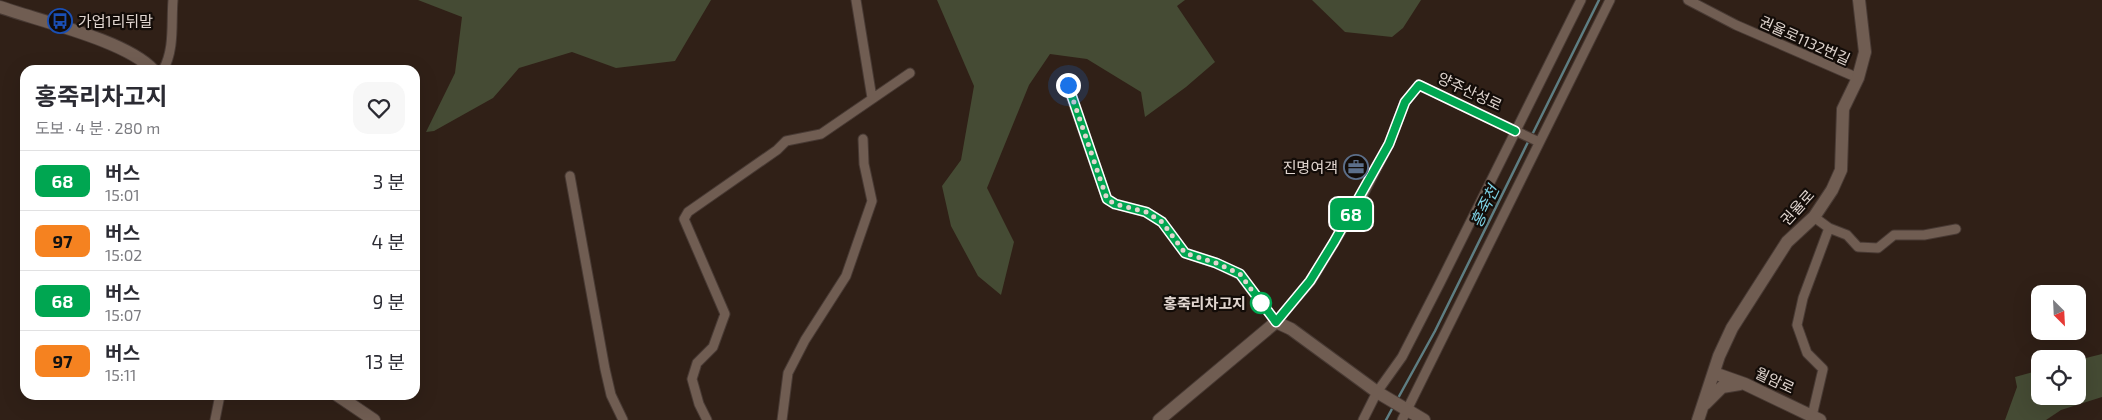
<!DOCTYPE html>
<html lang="ko">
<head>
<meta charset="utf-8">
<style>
  :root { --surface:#fff; --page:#f7f7f7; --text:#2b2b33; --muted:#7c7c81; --line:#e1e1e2 }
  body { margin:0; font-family:"Exo 2","Noto Sans KR",sans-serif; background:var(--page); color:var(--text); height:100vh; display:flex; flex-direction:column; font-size:19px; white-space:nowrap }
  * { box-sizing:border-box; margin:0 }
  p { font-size:16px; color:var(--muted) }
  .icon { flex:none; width:28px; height:28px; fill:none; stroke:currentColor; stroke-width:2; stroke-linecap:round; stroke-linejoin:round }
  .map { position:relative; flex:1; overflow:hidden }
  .side { position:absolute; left:20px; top:65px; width:400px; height:335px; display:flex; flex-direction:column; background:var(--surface); border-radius:15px; box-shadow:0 5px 20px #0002 }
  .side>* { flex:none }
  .badge { padding:0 10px; border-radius:8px; font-size:18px; line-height:32px }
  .needle { width:32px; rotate:156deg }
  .tools { position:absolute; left:2031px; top:285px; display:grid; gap:10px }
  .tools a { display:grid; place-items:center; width:55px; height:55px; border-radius:10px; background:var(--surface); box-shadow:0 5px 20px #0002; font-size:25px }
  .you { position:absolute; width:25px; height:25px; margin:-12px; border:4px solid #fff; border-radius:50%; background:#1a73e8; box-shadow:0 0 0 8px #1a73e833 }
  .map>.badge { position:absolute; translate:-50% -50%; box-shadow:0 0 0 2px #fff }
  .round { display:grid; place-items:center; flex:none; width:52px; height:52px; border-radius:15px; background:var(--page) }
  .summary { display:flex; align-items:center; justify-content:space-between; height:85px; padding:0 15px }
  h1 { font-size:24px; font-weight:700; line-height:38px }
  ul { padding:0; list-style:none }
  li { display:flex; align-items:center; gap:15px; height:60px; padding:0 15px; border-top:1px solid var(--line) }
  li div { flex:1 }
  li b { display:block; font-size:19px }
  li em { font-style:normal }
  li .badge { min-width:55px; font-weight:700; text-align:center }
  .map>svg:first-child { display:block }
  .green { fill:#454b34 }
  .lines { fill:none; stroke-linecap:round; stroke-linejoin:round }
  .stream { stroke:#5e7e83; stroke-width:2.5 }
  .street-casing { stroke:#483a34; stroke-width:11 }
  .secondary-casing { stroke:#483a34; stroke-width:14 }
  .street { stroke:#705d52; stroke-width:9 }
  .secondary { stroke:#705d52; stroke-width:12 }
  .line-casing { stroke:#fff; stroke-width:11 }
  .line { stroke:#00a651; stroke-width:8 }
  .walk { stroke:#e0d5cf; stroke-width:5; stroke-dasharray:0 9 }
  .stop-dot { fill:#fff; stroke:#00a651; stroke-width:2.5 }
  .labels { text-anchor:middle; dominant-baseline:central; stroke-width:4.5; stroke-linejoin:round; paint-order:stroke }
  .poi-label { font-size:15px; fill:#e0d5cf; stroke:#130c08; text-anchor:start }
  .street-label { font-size:15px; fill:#e0d5cf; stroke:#130c08 }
  .stop-label { font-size:15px; font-weight:bold; fill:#e0d5cf; stroke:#130c08; text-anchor:end }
  .water-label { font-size:16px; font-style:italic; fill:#7dd1e4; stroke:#130c08 }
</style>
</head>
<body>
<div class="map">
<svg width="2102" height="420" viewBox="0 0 2102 420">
  <rect width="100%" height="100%" fill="#302017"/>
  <path class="green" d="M418 0H711L675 61 616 68 572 52 519 68 493 98 434 131 426 132 455 73 462 17Z
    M937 0H1185L1177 6 1215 62 1186 87 1145 117 1141 92 1087 59 1050 54 1029 85 987 188 1014 242 1001 295 978 276 951 226 942 186 961 160 974 86Z
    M1312 0H1421L1403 28 1392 37 1345 32Z
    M2102 354V397L2061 410 2046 420H2005L2017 387 2015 377 2040 370V396H2078V360Z"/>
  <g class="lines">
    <path class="stream" d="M1532 135 1599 0
      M1397 400 1435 331 1529 140
      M1386 420 1393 407"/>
    <defs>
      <path id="street" d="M856 0 872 98
        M1688 0 1736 25 1858 78
        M163 70C175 49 171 23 173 0
        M1067 85 1107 199 1115 204 1146 212 1162 222 1185 253 1216 263 1240 275 1276 322 1311 281 1362 197 1389 144 1405 102 1419 85 1539 142
        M570 176 605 369 611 395 623 420
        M1814 217 1829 228 1847 235 1858 247 1878 248 1894 235H1924L1956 229
        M1812 416 1823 369 1807 353 1797 325 1803 298 1829 228
        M215 420 220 395
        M707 420 699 404 692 379 697 363 713 347 725 314 684 219 688 212 777 150 786 141 821 134 910 73
        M782 420 788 373 805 340 846 276 872 201 864 164 863 139
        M1363 420 1377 392 1402 357 1440 283 1581 0
        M1402 420 1610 0"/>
      <path id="secondary" d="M0 7C40 21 127 41 153 70
        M1714 373 1745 384 1820 420
        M337 395 374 420
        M1705 404 1722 387 1740 384
        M1159 420 1276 322 1291 329 1377 392 1424 420
        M1698 420 1719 356 1732 328 1787 242 1814 217 1832 190 1841 170 1843 109 1858 78 1865 52 1859 0"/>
    </defs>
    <use href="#street" class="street-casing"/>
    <use href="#secondary" class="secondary-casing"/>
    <use href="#street" class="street"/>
    <use href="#secondary" class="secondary"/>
  </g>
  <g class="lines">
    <defs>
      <path id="line" d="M1068 85 1107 199 1115 204 1146 212 1162 222 1185 253 1216 263 1240 274 1276 322 1310 281 1334 242 1389 144 1405 102 1419 85 1515 131"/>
    </defs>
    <use href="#line" class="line-casing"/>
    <use href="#line" class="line"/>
    <path class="walk" d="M1068 85 1107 199 1115 204 1146 212 1162 222 1185 253 1216 263 1240 274 1261 303"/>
  </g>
  <defs>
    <symbol id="bus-ring" viewBox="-11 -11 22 22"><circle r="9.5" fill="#130c08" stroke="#1a4fb4" stroke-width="1.5"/><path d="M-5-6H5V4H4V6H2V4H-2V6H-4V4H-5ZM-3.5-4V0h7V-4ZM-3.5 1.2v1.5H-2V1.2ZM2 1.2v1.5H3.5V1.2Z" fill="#1a4fb4"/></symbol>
    <symbol id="office-ring" viewBox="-11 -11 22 22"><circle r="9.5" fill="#130c08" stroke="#5c6f8a" stroke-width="1.5"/><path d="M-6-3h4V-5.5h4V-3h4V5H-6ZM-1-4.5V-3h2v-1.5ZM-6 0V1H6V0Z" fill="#5c6f8a"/></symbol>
  </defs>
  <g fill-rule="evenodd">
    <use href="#bus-ring" x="46" y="7" width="28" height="28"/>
    <use href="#office-ring" x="1342" y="153" width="28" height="28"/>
  </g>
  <circle class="stop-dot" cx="1261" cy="303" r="10"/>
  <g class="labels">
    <g class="poi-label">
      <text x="78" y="21">가업1리뒤말</text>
      <text x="1338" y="167" text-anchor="end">진명여객</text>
    </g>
    <g class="street-label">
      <text transform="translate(1805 40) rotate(24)">권율로1132번길</text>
      <text transform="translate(1470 91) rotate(25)">양주산성로</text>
      <text transform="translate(1797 207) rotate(-48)">권율로</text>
      <text transform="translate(1775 380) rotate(25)">월암로</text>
    </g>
    <g class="stop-label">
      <text x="1246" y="303">홍죽리차고지</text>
    </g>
    <g class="water-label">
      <text transform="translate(1484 206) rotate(-64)">홍죽천</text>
    </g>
  </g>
</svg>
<div class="tools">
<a><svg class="needle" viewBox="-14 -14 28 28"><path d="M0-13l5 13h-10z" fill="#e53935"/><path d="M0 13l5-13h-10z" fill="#7c7c81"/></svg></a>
<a><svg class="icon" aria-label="locate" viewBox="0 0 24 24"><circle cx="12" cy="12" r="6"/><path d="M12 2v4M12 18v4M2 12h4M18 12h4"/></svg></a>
</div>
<div class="you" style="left:1068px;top:85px"></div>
<b class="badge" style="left:1351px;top:214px;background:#00a651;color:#fff">68</b>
<section class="side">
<div class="summary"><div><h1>홍죽리차고지</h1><p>도보 · 4 분 · 280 m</p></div><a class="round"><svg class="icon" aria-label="heart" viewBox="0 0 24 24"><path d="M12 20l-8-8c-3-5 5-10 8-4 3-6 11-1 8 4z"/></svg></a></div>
<ul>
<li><span class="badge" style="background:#00a651;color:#fff">68</span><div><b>버스</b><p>15:01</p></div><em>3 분</em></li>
<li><span class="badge" style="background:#f58220;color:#111">97</span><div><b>버스</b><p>15:02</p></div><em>4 분</em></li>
<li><span class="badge" style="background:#00a651;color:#fff">68</span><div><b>버스</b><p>15:07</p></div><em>9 분</em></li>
<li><span class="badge" style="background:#f58220;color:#111">97</span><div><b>버스</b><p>15:11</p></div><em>13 분</em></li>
</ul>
</section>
</div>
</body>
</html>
